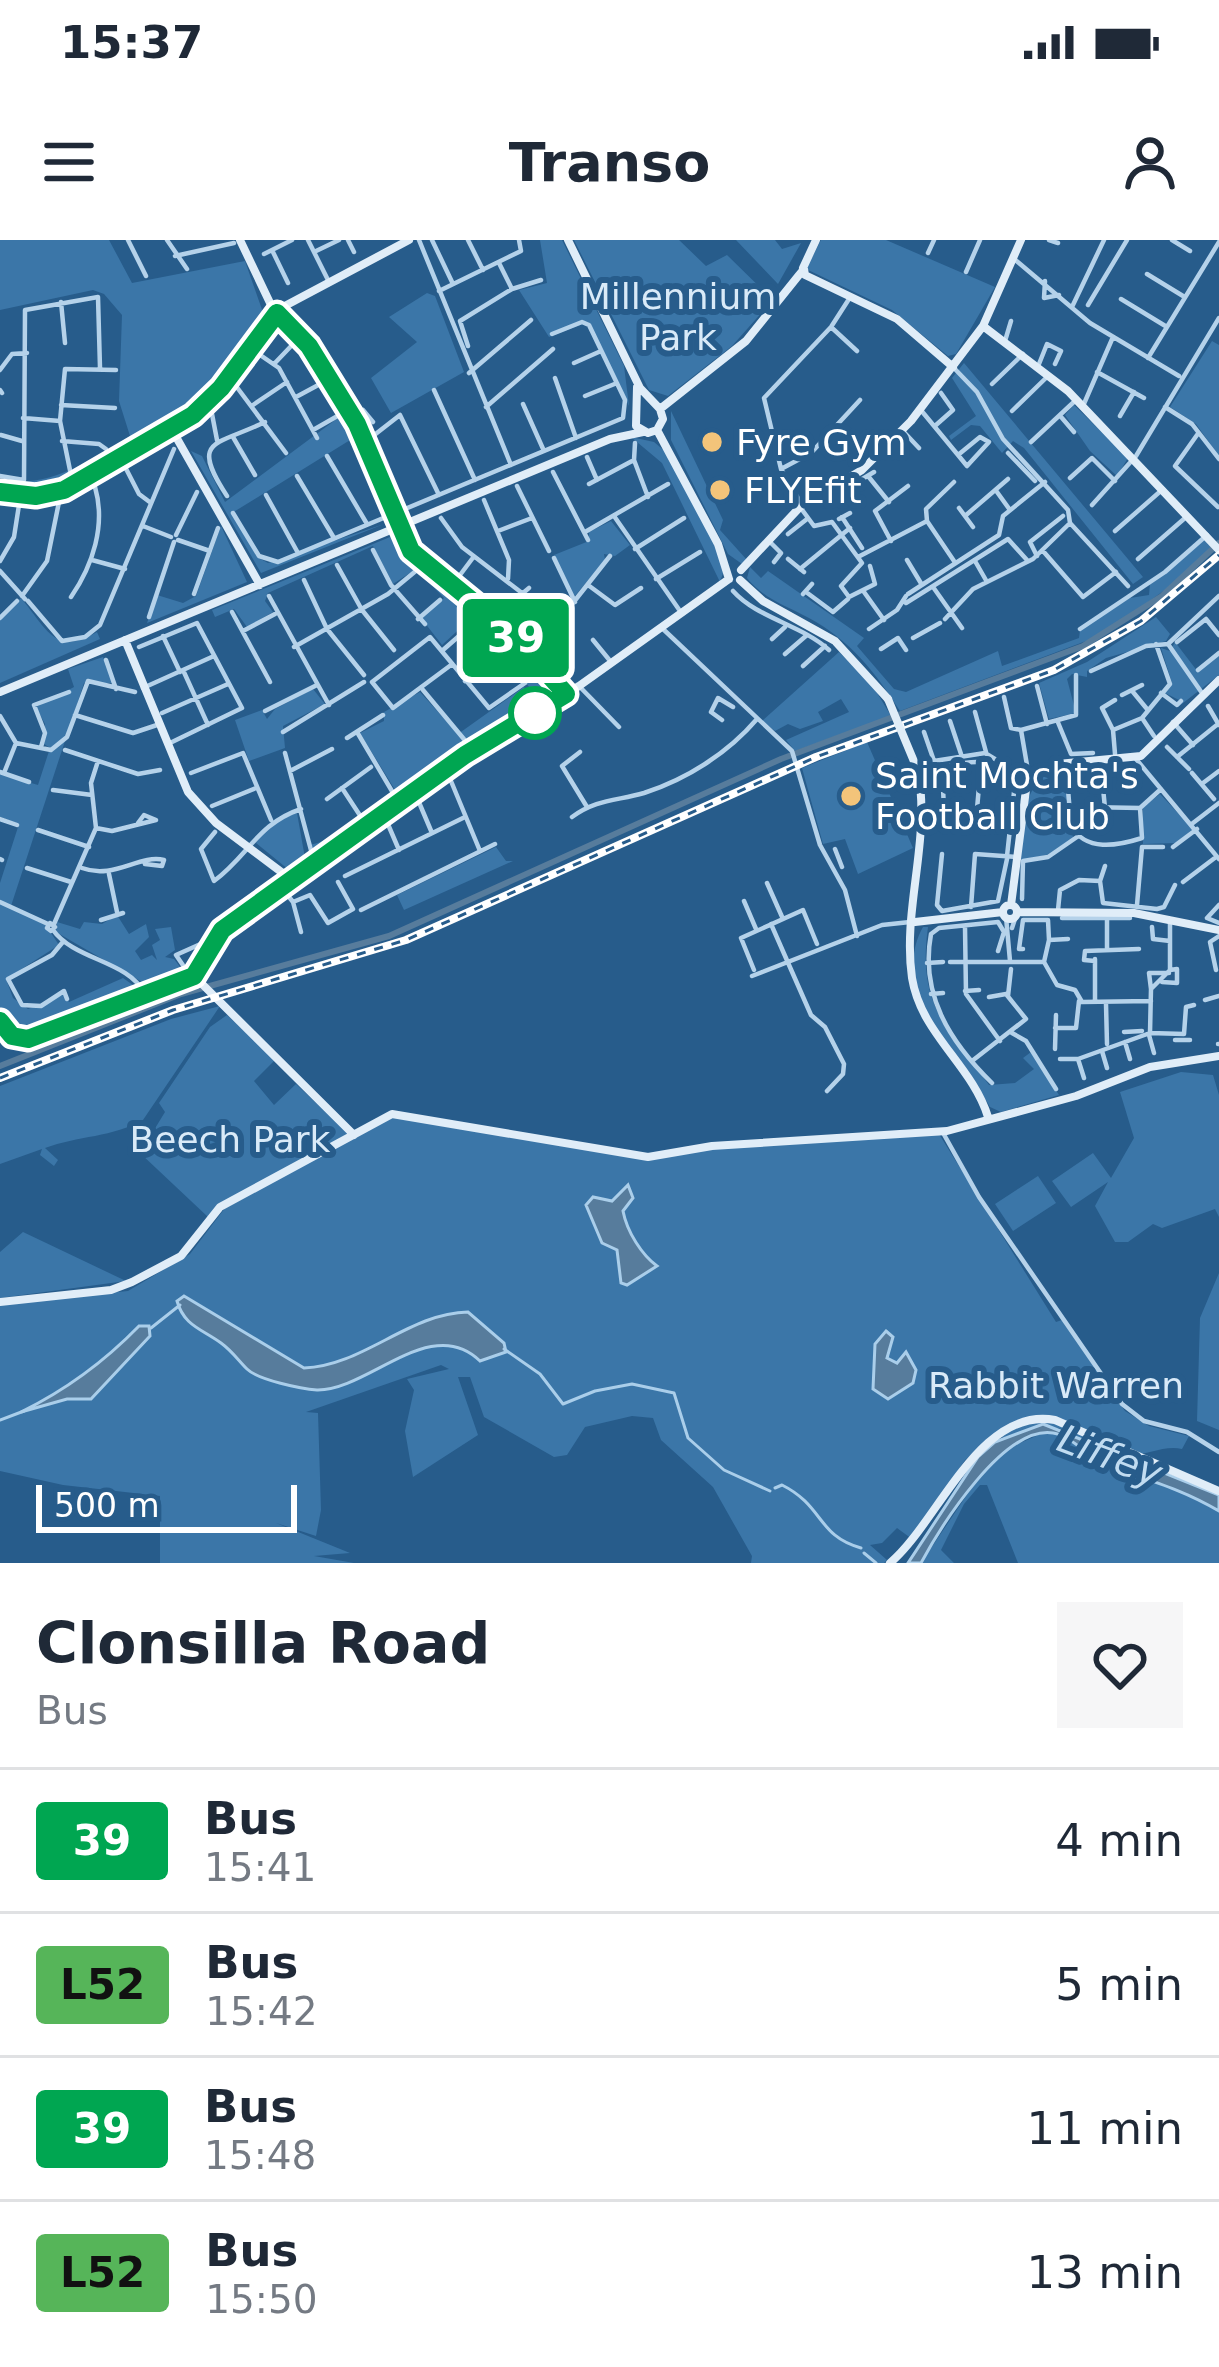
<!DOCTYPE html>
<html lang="en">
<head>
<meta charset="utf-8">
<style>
  :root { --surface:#fff; --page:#f6f6f7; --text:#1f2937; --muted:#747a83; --line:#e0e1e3 }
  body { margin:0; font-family:"DejaVu Sans",sans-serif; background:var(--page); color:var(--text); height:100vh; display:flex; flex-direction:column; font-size:45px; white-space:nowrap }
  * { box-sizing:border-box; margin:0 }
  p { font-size:39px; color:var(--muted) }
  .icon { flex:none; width:66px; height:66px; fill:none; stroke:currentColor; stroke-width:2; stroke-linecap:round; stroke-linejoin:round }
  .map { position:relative; height:1323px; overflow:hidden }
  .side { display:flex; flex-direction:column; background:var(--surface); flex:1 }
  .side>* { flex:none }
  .badge { padding:0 24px; border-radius:9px; font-size:42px; line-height:78px }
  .scale { position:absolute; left:36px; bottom:30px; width:261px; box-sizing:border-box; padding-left:12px; border:6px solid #fff; border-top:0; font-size:33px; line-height:42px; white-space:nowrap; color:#fff; -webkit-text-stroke:9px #275c8b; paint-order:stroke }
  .map>.badge { position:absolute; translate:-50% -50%; box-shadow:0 0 0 6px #fff }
  .round { display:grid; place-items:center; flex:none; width:126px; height:126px; border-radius:0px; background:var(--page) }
  .summary { display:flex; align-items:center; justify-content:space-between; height:204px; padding:0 36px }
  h1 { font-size:57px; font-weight:700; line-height:90px }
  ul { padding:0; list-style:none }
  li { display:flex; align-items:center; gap:36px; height:144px; padding:0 36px; border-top:3px solid var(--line) }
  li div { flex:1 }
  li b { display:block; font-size:45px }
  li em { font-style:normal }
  li .badge { min-width:132px; font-weight:700; text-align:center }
  .status { display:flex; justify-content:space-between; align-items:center; height:84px; padding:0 60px; background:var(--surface); direction:ltr }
  .status svg { height:33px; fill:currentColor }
  header { display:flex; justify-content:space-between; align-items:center; height:156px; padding:0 36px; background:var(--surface); font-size:54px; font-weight:700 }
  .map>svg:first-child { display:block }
  .green { fill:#3b76a8 }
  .water { fill:#577c9c; stroke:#aaceea; stroke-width:3 }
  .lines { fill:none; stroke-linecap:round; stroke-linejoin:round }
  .stream { stroke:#aaceea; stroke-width:3 }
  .canal { stroke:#577c9c; stroke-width:6 }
  .street { stroke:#b5d2ea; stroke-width:4.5 }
  .secondary { stroke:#e0edf8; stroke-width:8 }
  .rail-casing { stroke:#fff; stroke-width:8 }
  .rail { stroke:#275c8b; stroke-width:3; stroke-dasharray:9; stroke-linecap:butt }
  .secondary-bridge { stroke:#e0edf8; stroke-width:8 }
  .line-casing { stroke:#fff; stroke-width:27 }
  .line { stroke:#00a651; stroke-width:18 }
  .poi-dot { fill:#f3c47a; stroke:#275c8b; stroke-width:4.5 }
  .stop-dot { fill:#fff; stroke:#00a651; stroke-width:6 }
  .labels { text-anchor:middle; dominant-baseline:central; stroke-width:12; stroke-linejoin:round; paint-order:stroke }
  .park-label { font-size:36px; fill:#d9eaf8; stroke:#275c8b }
  .poi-label { font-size:36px; fill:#fff; stroke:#275c8b; text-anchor:start }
  .water-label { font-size:39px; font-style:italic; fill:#c1dcf1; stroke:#275c8b }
</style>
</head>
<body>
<div class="status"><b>15:37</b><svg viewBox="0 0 49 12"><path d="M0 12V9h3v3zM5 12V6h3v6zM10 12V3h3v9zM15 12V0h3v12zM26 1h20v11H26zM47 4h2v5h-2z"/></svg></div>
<header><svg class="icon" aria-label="menu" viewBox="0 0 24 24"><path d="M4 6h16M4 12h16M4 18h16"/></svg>Transo<svg class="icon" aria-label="person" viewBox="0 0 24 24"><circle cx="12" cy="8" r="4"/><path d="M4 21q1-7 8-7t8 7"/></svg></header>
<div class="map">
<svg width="1219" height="1323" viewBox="0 0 1219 1323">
  <rect width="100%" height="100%" fill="#275c8b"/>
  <path class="green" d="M0 0H109L132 43 245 21 266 81 207 157 184 174 56 250 0 249V239C43 251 94 220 130 196L119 161 122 75 104 54 93 50 0 70Z
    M540 0H562L624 126 629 166 588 82 549 97 519 50 547 43Z
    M574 0H679L706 26 727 15 773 60 732 106 668 156 649 150Z
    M736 0H775L782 9 801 3 778 44Z
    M821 0H886L995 47 956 114 948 116 892 70 806 29Z
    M427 53 435 56 464 132 391 173 371 138 417 102 389 77Z
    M1212 101 1219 105V216L1196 184 1170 167Z
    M964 123 1143 337 1133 344 1024 208 1013 201 1002 213 980 186 971 185 951 200 949 196 976 176 952 138Z
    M1074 165 1128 218 1117 236 1090 211 1065 175Z
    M671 171 723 280 720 290 747 320 742 324 728 314 671 200Z
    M346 172 384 256 355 197 232 273 257 317 268 323 384 284 261 333 191 211 202 216 225 262Z
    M631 197 654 202 666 212 726 324 720 342 662 223Z
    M611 281 630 305 615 316 604 314 605 320 574 357 554 315 589 301V292Z
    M221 286 247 342 147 383 157 355 183 363 196 356Z
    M395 295 415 321 517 402 558 453 541 463 480 381H468L442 405 421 378 444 358 416 329 393 344 373 306 268 353 265 361 273 372 247 387 234 369 215 377 212 370Z
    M1206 299 1212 307 1180 339 1102 395 900 471C876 433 850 400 809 378 785 365 764 359 747 338L750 327 761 338 768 331 864 398 857 406 894 449 906 452 998 411 1002 426 1079 398 1080 390 1130 358 1149 355 1150 344Z
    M21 358C47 389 55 417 97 392L100 399 0 443V378Z
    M1156 377 1170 394 1166 401 1106 418 1087 431V437L1072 434 1067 439 1076 473 1049 479 1039 443 1087 422Z
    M1175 402 1198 432 1219 415V435L1178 467 1179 460 1165 453 1172 443 1161 408 1170 411Z
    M839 412 873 446 891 476 795 511 786 500 849 472 841 459 818 472 823 481 800 489 788 484 775 491 762 481Z
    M103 417 114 443H84L11 666 45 684 59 705 6 739 13 758 28 769 65 754 69 762 123 738 140 750 24 797 0 778V643L19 584 0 577V534L38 545 50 508 44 504 45 484 36 467 74 447 68 429Z
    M524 447 536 467 400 558 360 493 384 481V472L420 452 458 494Z
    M313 449 325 464 283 486 285 508 249 521 235 480 262 470 267 479 275 469Z
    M867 502 913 608 858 634 845 599 823 604 802 528Z
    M1064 527 1073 598 1047 615 1021 620C1022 583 1021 538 1064 527Z
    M1160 554 1193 589 1176 603 1143 604V567Z
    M297 573 305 618 312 616 309 605C335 601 349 581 371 579L294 634 256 603 268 584Z
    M496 607 506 621H513L404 670 397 655Z
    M117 675 129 694 146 684 149 697 135 711 141 720 152 715 157 720 152 705 160 700 155 689 171 687 175 710 165 717 174 719 184 732 155 744 142 742 56 692 57 682 80 689 84 682 102 684Z
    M923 687H928C917 766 947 786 989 845L1015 843 1034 829 1023 818 1031 812 1059 855 1001 872 990 867C962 816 887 751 923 687Z
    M220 766 143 880C114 897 77 896 45 908L58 920 54 926 40 915 42 909 0 924V846L171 779Z
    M227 775 275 820 254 841 274 865 296 844 349 894 208 977 140 913 165 872 159 863 210 787Z
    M1181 832 1213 835 1219 855V977L1215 969 1162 988 1153 984 1128 1002H1115L1095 966 1108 942 1071 967 1052 941 1093 913 1111 938 1134 898 1120 852Z
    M392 876 644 919 711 909 939 894 1056 1082 1062 1080 1125 1171 1149 1186 1189 1196 1182 1209C1163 1205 1147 1216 1128 1215 1069 1209 1079 1168 1004 1198L998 1193 965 1220 912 1299 897 1288 882 1303 870 1305 887 1320 884 1323H751L752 1316 713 1247 661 1200 653 1178 632 1176 585 1187 567 1215 554 1217 484 1177 470 1137H458L478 1195 413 1237 405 1191 414 1150 407 1139 449 1129 441 1125 306 1172 318 1173 321 1270 316 1296 276 1283 350 1313 314 1316 354 1323H160V1256L63 1245 0 1231V1064L128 1051 190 1014 225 968Z
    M1038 936 1056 963 1013 991 995 964Z
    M23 992 126 1041 0 1058V1012Z
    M1219 1033V1190L1197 1181 1200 1078Z
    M1043 1193 1060 1195 1102 1223 1158 1239 1219 1271V1323H1018L987 1245H980L964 1264 941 1310 954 1323H921L981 1234 1004 1210Z"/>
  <path class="water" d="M628 945 633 958 623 971C627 992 642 1015 657 1026L627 1045 621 1043 617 1010 602 1003 586 965 593 957 612 961Z
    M184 1056 304 1128C363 1126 409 1073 468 1072L504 1103 506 1112 480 1121C431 1073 368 1151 317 1150 302 1149 258 1140 247 1129 238 1120 232 1111 221 1103 202 1089 184 1086 177 1061Z
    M139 1086H149L150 1096 91 1159H67L21 1172C66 1150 104 1122 139 1086Z
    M886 1091 893 1097 887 1118 897 1123 906 1112 916 1130 913 1143 888 1159 873 1149 875 1104Z
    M1043 1184 1219 1255V1271C1182 1249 1148 1240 1109 1226 1090 1219 1072 1196 1053 1193 1004 1185 941 1286 921 1323H908L978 1217 995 1202Z"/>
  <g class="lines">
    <path class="stream" d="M151 1088 180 1065
      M504 1109 540 1134 563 1164 595 1151 632 1144 674 1153 688 1198 724 1230 770 1251
      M0 1180 24 1171
      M775 1248 782 1245C824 1266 817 1296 861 1308
      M864 1313 876 1323"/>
    <path class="canal" d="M0 826 181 754 389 696 781 519 1083 406 1162 356 1219 303"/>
    <path class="street" d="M128 0 146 36
      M167 0 187 29
      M308 0 328 40
      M348 0 354 12
      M419 0 511 225
      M432 0 453 44
      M468 0 483 30
      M1049 0 1058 3
      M1172 0 1190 11
      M272 10 288 43
      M314 12 339 0
      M928 13 934 0
      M264 14 292 0
      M175 16 234 3
      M1013 18 1090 83 1179 136
      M499 23 512 49
      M966 32 980 0
      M1147 34 1183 56
      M1045 41 1044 58 1059 55
      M439 51 521 11 519 0
      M1121 59 1167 87
      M61 62 65 103
      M1088 65 1127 0
      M1072 67 1104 0
      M831 87 857 111
      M1005 101 1011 81
      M468 106 460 81 512 49 541 40
      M250 108 279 128 317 198
      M1148 118 1219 2
      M574 123 601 111
      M274 124 294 103
      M1039 124 1047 104 1061 111 1055 124
      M953 127 977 152 1003 199 1068 270 1070 283
      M0 130 12 114 27 113
      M1097 132 1144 158
      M469 133 531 80
      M555 138 576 198
      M992 144 1023 114
      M236 146 286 213
      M0 150 2 153
      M434 150 475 240
      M585 156 617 143
      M296 157 322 143
      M523 164 544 211
      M61 165 115 168
      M253 165 287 142
      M1083 166 1113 97
      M486 167 553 109
      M1165 167 1192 184 1219 219
      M920 169 958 215 980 197 989 202 967 226 958 215
      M363 170 373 182
      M1012 171 1049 135
      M212 174 217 200
      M1120 176 1134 152
      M23 178 60 181
      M1062 178 1074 192
      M936 185 953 170 941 153
      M313 190 341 174
      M902 190 919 208
      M1 195 22 201
      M1197 195 1175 226 1218 267
      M233 197 255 235
      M62 201 99 204 106 209
      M1031 202 1077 159
      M635 203 634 220 648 257
      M1008 213 1035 241
      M327 216 367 284
      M587 217 597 240
      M121 219 139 254 151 263
      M781 229 811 213 860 160
      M553 232 588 300
      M0 236 24 240 25 70 98 57 100 128
      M297 236 334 298
      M868 236 889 262
      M1070 238 1092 218 1115 241
      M392 240 373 196 400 175 439 255
      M859 241 874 232
      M589 244 634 220
      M73 245 60 181 65 129 116 130
      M517 246 549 311
      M997 252 1010 270
      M266 255 298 313
      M227 256C189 198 216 206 265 182
      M484 260 509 320 508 339
      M802 265 781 229 764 158 831 87 849 59
      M1092 265 1136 216 1219 78
      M800 267 814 286 832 282 862 323 841 346 849 357 875 344 870 326
      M959 268 973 287
      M233 273 259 316 278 322 623 178 625 160 589 85 582 82 552 94
      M614 276 680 371
      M965 276 1008 239
      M842 277 862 308
      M441 278 462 307 522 353
      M839 279 850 273
      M927 281 926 269 954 242
      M927 281 954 321
      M1070 283 1128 346
      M143 286 171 297
      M498 291 532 278
      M1115 291 1163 249
      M585 292 668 244
      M788 294 807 279
      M176 295 197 252
      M178 300 207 310
      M769 301 781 313 774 322
      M891 301 875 271 908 246
      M635 309 684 278
      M373 310 391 345 425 384
      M1043 311 1083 357 1116 332
      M1037 316 1030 302 1063 276
      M858 317 927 281
      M554 318 575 362
      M788 319 804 332
      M1138 319 1185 278
      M92 320 125 329
      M907 320 922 345
      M0 321 14 297 19 265
      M975 321 987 342
      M337 325 362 370 394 410
      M800 329 850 288
      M0 331 25 359
      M656 339 700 312
      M304 340 327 389 364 435
      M454 343 472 319
      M588 345 615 365 641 348
      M933 347 962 388
      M733 351C757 378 802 385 829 410
      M806 352 833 372 848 359
      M864 352 884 380
      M194 354 218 288
      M803 354 812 344
      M908 354 999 295 1003 276 1045 242
      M22 356 47 321 59 262
      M269 356 329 465
      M71 357C93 325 106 285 95 247
      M517 358 529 348
      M28 361 62 401 85 397 100 385 174 209
      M906 363 1008 299 1027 320
      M232 372 270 442
      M149 377 174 302
      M0 378 17 361
      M418 379 440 360
      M945 379 973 349 1033 319 1070 283
      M663 389 792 511 820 605 845 650 857 696
      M869 389 897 370 906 356
      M1080 389 1165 332 1207 295
      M243 391 275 374
      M163 396 180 432
      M913 398 940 383
      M772 399 785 387
      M593 400 611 422
      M1177 402 1206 379 1219 395
      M1168 404 1219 356
      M1168 404 1202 453
      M524 405 569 368 610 316
      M139 407 197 383 242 468 170 503
      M294 407 388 354 423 325
      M881 409 898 398 906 410
      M443 410 475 382
      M785 414 807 395
      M106 420 116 449
      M451 425 393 468 372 442 430 397 489 468 525 443
      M803 426 825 406
      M183 430 208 485
      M1198 430 1219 413
      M1091 431 1146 406 1168 404
      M465 441 502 412
      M579 446 619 487
      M1037 446 1047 484
      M143 448 214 416
      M423 450 473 510
      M1133 452 1147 469
      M1161 453 1177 465 1181 461
      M1122 455 1142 445
      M1004 457 1011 488 1021 490 1028 531
      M1208 466 1219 485
      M265 471 317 445
      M975 472 986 512
      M162 473 228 444
      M75 475 133 493 157 485
      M0 476 16 503
      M1142 478 1154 496
      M722 480 711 472 718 458 733 467
      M1057 480 1071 514 1093 513
      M950 481 961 514
      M1173 482 1193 505
      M1021 490 1076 475V435
      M1113 490 1102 468 1115 460
      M283 492 364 442
      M357 492 399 563
      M924 492 934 521 985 513 1023 536
      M347 498 383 475
      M16 503 51 510 67 497 88 441 135 452
      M41 507 45 493 34 465 69 452
      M1167 507 1189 529
      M65 510 138 534 160 530
      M580 512 562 526 587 567
      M285 513 312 614
      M1115 514 1113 490 1142 478 1170 444 1156 404
      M1177 517 1218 484
      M1136 519 1219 619
      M981 524 977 569 1005 574 1011 581
      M1101 528 1105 568
      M446 529 480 611
      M290 531 332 509
      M0 532 29 542
      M4 533 16 503
      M191 533 243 513 271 580
      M1192 533 1214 559
      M1061 536 1067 537 1071 586C1086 612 1117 606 1142 598L1140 568
      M1203 543 1219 531
      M53 550 92 555
      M327 559 371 527
      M418 560 432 593
      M212 566 256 548
      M1086 567 1140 568 1161 549
      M944 569 942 528C971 520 997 516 1015 543L1007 616
      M572 577C597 559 616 561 644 553 687 539 728 513 757 479
      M0 579 17 585
      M387 582 399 610
      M1193 583 1219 563
      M96 588 112 591 156 580 144 575 138 583
      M38 590 89 607
      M215 592 201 609 214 641C249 615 257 584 301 569
      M329 601 361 577 342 548
      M1173 607 1197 589
      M835 609 842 627
      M942 614 937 665 942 671 998 661 1007 619
      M0 619 2 620
      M27 628 71 642
      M82 628C114 640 139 614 164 620L162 626 145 624
      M109 634 117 672
      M345 636 465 577
      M1100 641 1105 626
      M1183 642 1216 617
      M767 643 783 679
      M282 648 293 662 301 692
      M1022 659 1023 621 1048 617 1077 597
      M744 661 756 689
      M0 662 48 684
      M293 662 310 655 328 683 353 669 338 642
      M1137 665 1142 607H1163
      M1219 665 1207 678 1219 683
      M971 667 975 614 1017 617
      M361 670 495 604
      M1058 670 1060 650 1079 640 1100 641 1103 663 1157 669 1164 667 1175 645
      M1006 677 1010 721
      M1107 677V708
      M1062 678H1130
      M101 680 123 673
      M50 683 55 687 51 691 47 688Z
      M54 684 96 588 91 543 98 521
      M771 684 811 775 825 787 844 824 843 834 827 851
      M965 687 966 754 1000 801
      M1152 687 1153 699 1170 701
      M1012 688 1016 676
      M53 690C74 720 129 721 144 753
      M218 700 277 658 275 653
      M62 703 52 715 8 739 22 765 41 766 64 751 67 759
      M1023 709H1019L1023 680H1048L1049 700
      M1095 719V762
      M1095 721 1084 720 1085 711 1139 709
      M950 722H1044
      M1044 722 1057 745 1075 750 1082 762 1151 761
      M1044 722 1049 700 1068 699
      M927 723 943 722
      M754 730 741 698 803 670 817 704
      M1216 730 1210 702 1219 696
      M197 731 202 733 210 716
      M752 736 882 685 910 682
      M191 737 176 715 214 698
      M1162 742 1177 743V729L1170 730
      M1151 749 1149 733H1169
      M965 751 979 750
      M931 754 943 753
      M1008 756 1011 729
      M1205 760 1219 756
      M1106 764 1107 804
      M1055 788H1076L1079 761
      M1124 792 1142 791
      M1012 793 1026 801 1056 849
      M1150 793 1151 749 1170 730V682
      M1149 795 1154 813
      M1175 800H1190
      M1125 802 1130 819
      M1218 804H1219
      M1055 809 1056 775
      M1102 811 1107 828
      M1060 819H1078L1150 793 1184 794 1186 767 1194 765
      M1078 819 1084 838
      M972 821 1026 779 1006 754 989 757
      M992 843C949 801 920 754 931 694L939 688 998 682 1004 692 998 711
      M942 891 979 957 1122 1164 1144 1181 1187 1192 1219 1212"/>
    <path class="secondary" d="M240 0 271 65 309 107 357 185 410 311 511 393 566 453
      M568 0 640 148 660 169
      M803 28 816 0
      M799 35 804 29 805 35 897 79 953 127
      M983 86 1068 151 1219 310
      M637 147 636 186 648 193 657 190
      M660 169 746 101 799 35
      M171 188 260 345
      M657 190 718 304 729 339
      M657 190 663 179 660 169
      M0 252 36 256 64 250 193 174 221 149 281 68 409 0
      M741 330 800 267 862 230 911 181 983 86 1021 0
      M740 340 763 361 835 401 888 459
      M125 400 188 552 216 583 292 640
      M0 452 610 199 643 192
      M918 531C931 601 902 669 912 738 921 794 972 825 988 877
      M1028 532 1034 537 1029 542 1023 537Z
      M1034 535 1058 524 1141 516 1219 440
      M1011 665 1027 542
      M1003 672a7 7 0 1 1 14 0a7 7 0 1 1-14 0Z
      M1017 672 1134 673 1219 690
      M915 682 1003 672
      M194 736 222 690 456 521 579 446 729 339
      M194 736 354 895
      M0 781 12 797 25 800 194 736
      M0 1062 111 1050 132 1042 181 1016 220 967 392 874 648 917 712 906 947 891 1076 856 1150 827 1219 816
      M890 1323C938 1283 979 1166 1055 1180L1219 1251"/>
    <defs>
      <path id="rail" d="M0 838 173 770 406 700 816 517 1054 430 1141 381 1219 315"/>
    </defs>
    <use href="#rail" class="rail-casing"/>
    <use href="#rail" class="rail"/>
    <path class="secondary-bridge" d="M888 459 918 531"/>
  </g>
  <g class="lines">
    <defs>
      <path id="line" d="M0 252 36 256 64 250 193 175 221 148 277 73 309 106 357 184 411 311 509 391 566 454 465 515 222 690 194 736 28 799 12 796 0 781"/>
    </defs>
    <use href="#line" class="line-casing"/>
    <use href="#line" class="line"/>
  </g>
  <g class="poi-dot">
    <circle cx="712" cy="202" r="12"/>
    <circle cx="720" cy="250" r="12"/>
    <circle cx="851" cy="556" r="12"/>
  </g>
  <circle class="stop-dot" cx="535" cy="473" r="24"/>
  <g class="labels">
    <g class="park-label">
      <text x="678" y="56">Millennium<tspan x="678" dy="41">Park</tspan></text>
      <text x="230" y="899">Beech Park</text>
      <text x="1056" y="1145">Rabbit Warren</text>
    </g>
    <g class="poi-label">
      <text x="736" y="202">Fyre Gym</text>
      <text x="744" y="250">FLYEfit</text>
      <text x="875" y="535">Saint Mochta's<tspan x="875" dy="41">Football Club</tspan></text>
    </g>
    <g class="water-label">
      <text transform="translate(1110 1216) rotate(21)">Liffey</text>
    </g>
  </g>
</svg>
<div class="scale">500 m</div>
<b class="badge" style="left:516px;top:398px;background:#00a651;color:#fff">39</b>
</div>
<section class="side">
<div class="summary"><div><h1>Clonsilla Road</h1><p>Bus</p></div><a class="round"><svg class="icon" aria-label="heart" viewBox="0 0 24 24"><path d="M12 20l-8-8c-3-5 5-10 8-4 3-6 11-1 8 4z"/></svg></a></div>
<ul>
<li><span class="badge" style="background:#00a651;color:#fff">39</span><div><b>Bus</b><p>15:41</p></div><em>4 min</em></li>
<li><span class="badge" style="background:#56b559;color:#111">L52</span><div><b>Bus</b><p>15:42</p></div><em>5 min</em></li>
<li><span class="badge" style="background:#00a651;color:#fff">39</span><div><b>Bus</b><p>15:48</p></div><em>11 min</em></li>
<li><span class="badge" style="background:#56b559;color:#111">L52</span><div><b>Bus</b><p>15:50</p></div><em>13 min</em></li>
</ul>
</section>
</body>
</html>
